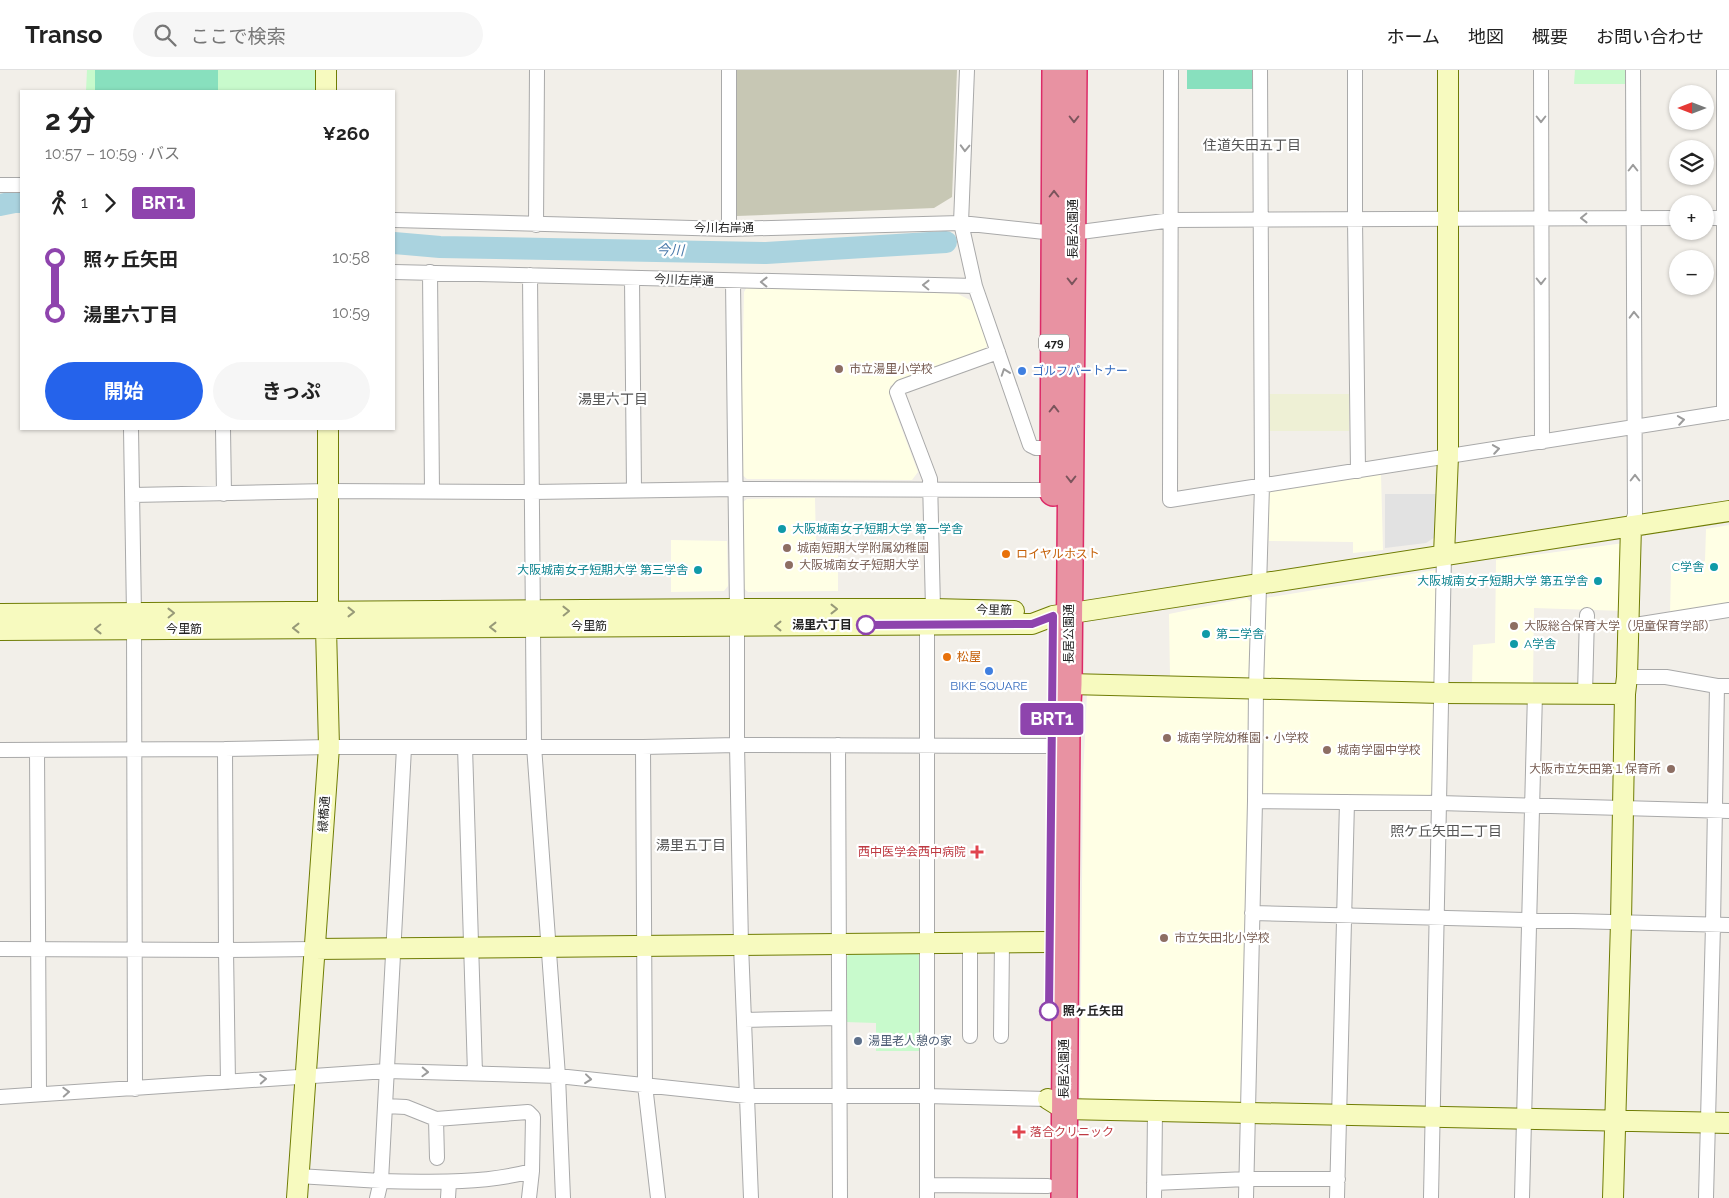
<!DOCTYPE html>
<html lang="ja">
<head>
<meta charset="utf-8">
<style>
  :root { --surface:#fff; --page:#f6f6f6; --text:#222; --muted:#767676; --line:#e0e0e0; --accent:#2563eb }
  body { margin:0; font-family:Raleway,"Noto Sans JP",sans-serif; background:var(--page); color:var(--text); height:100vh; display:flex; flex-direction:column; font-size:19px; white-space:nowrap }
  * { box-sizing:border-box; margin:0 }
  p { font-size:16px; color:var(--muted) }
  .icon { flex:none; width:28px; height:28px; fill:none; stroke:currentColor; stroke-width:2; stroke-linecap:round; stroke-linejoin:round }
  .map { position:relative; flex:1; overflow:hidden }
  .sheet { position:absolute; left:20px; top:20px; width:375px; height:340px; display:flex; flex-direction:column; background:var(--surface); border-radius:0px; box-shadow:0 1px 4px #0004 }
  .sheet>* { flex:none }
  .badge { padding:0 10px; border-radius:4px; font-size:18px; line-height:32px }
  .needle { width:32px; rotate:270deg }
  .buttons { position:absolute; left:1669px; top:15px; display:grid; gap:10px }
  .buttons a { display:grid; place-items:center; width:45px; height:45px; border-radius:50%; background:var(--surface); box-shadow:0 1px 4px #0004; font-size:25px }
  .map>.badge { position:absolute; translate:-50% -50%; box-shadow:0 0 0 2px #fff }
  .legs { display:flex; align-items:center; gap:8px; height:55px; padding:0 25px; font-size:16px }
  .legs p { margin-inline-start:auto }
  .head { display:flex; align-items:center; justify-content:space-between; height:85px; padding:0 25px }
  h1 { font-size:28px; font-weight:700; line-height:38px }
  .action { display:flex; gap:10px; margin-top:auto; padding:10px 25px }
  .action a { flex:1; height:58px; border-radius:30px; background:var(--accent); color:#fff; font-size:20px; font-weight:700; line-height:58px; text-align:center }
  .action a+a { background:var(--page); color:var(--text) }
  ul { padding:0 25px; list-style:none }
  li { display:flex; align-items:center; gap:18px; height:55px; font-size:19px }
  li i { display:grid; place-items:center; width:8px; height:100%; margin:0 6px; background:currentColor }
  li i::after { content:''; width:12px; height:12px; margin:-6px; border:4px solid; border-radius:50%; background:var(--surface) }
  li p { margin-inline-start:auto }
  li:first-child i { background:linear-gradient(#0000 50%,currentColor 0) }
  li:last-child i { background:linear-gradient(currentColor 50%,#0000 0) }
  header { display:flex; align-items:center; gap:30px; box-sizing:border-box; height:70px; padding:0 25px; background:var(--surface); border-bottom:1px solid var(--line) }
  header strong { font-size:24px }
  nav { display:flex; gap:28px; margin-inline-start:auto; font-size:18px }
  .search { width:350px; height:45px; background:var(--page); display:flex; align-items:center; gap:12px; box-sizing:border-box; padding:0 18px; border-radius:28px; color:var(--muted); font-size:19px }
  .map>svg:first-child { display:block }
  .education { fill:#ffffe5 }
  .construction { fill:#c7c7b4 }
  .farmland { fill:#eef0d5 }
  .park { fill:#c8facc }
  .pitch { fill:#88e0be }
  .parking { fill:#e2e2e2 }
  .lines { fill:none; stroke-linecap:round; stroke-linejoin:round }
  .river { stroke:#aad3df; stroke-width:22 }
  .street-casing { stroke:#a9a9a9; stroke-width:16 }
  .secondary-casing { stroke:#707d05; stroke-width:22 }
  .highway-casing { stroke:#dc2a67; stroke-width:28 }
  .street { stroke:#fff; stroke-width:14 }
  .secondary { stroke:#f7fabf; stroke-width:20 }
  .highway { stroke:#e892a2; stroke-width:25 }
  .oneway { stroke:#7b545c }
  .oneway2 { stroke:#9c9c9c }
  .oneway3 { stroke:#979978 }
  .line-1-casing { stroke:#fff; stroke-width:11 }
  .line-1 { stroke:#8e44ad; stroke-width:8 }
  .education-dot { fill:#8d6e63; stroke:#fff; stroke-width:2 }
  .shop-dot { fill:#3f7fe0; stroke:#fff; stroke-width:2 }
  .culture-dot { fill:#0f9aa8; stroke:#fff; stroke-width:2 }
  .food-dot { fill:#e8710a; stroke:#fff; stroke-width:2 }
  .stop-1-dot { fill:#fff; stroke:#8e44ad; stroke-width:2.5 }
  .health-dot { fill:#e0444e; stroke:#fff; stroke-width:2 }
  .service-dot { fill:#5c6f8a; stroke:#fff; stroke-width:2 }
  .labels { text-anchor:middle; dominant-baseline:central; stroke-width:4.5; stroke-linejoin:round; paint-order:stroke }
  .shield { fill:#fff; stroke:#646464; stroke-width:1 }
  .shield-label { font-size:11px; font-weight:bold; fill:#222 }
  .street-label { font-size:12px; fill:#222; stroke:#fff }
  .education-label { font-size:12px; fill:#785e54; stroke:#fff; text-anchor:start }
  .shop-label { font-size:12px; fill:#366cbe; stroke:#fff; text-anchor:start }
  .culture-label { font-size:12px; fill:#0d838f; stroke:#fff; text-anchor:start }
  .food-label { font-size:12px; fill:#c56008; stroke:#fff; text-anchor:start }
  .stop-label { font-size:12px; font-weight:bold; fill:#222; stroke:#fff; text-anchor:end }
  .health-label { font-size:12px; fill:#be3a42; stroke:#fff; text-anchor:end }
  .service-label { font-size:12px; fill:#4e5e75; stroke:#fff; text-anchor:start }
  .neighbourhood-label { font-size:14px; fill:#555; stroke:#fff }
  .water-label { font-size:14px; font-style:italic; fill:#4a7aab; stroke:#fff }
</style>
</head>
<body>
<header>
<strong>Transo</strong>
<div class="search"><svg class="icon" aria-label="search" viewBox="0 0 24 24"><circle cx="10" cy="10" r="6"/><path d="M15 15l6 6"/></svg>ここで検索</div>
<nav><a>ホーム</a><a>地図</a><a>概要</a><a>お問い合わせ</a></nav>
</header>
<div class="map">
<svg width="1729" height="1128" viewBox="0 0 1729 1128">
  <rect width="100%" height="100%" fill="#f2efe9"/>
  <path class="education" d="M748 215 958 224 972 231 989 272 983 282 890 316V328L918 402 912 410 747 409 740 403 744 222Z
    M1381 404 1383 480 1353 483V472L1269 471V420Z
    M815 428 816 474 838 475V521L748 522 740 515V434L747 429Z
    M1729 455V534L1670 546 1671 496 1705 491 1706 459Z
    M671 470 727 471 728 516 724 521 671 522Z
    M1624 473V541L1534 538 1533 616 1472 614 1473 575 1495 573 1496 490Z
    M1436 500 1435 610 1430 614 1268 610 1264 606 1265 528Z
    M1247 528 1252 533 1251 607 1247 611 1170 607 1169 544Z
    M1087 624H1244L1249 629 1243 1031 1240 1034 1085 1031 1080 1027 1083 706Z
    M1262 628 1434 632 1432 722 1427 728 1264 725 1261 721Z"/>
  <path class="construction" d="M735 0H957L952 127 934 138 737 146Z"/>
  <path class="farmland" d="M1270 324H1349V361H1270Z"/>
  <path class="park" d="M87 0H316V21H86Z
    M1575 0H1625V14H1574Z
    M851 882H916L921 887V981H876V953L845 952V889Z"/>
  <path class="pitch" d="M95 0H218V21H95Z
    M1187 0H1255V19H1187Z"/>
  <path class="parking" d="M1385 424H1436L1435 467 1426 473 1385 478Z"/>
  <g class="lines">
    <path class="river" d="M0 135 15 132H21
      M394 173 440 177 766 183 946 172"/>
    <defs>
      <path id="street" d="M967 0 961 153 975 216 1030 375 1036 378H1054
        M1171 0 1170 430 1729 342
        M1355 0V149L1358 401
        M1541 0 1542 372
        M0 115H21
        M1705 148H1729
        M394 150 729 159 961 153 1054 163
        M536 155 537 0
        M729 159V0
        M1073 163 1172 150 1678 148
        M394 202 975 216
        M430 202 432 422
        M530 205 534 676 558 1006 563 1128
        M632 208 634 420
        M733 211 737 539
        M1724 343V0
        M131 359 134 544 135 1019
        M223 359 224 424
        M132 425 328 421 532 422 736 419 1053 420
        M1631 456 1635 445 1633 0
        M933 539 930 409 897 322 901 317 998 282
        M737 556V675L741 875 751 1128
        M1629 556 1729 540
        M1627 607H1666L1717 616H1729
        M1585 624 1587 545
        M838 675 840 1128
        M465 677 475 1003
        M643 677 645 1015 658 1128
        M404 678 381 1111C432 1112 482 1114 532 1101
        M225 679 226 880 228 1012
        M0 680 225 679 329 677H643L737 675 1052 676
        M37 680 39 1024
        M1255 731 1439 733 1729 741
        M1252 843 1729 855
        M970 872V966
        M0 879 226 880 314 879
        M744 950 839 948
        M1001 966 1002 872
        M0 1027 387 1001 558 1006 747 1026H926L1048 1029
        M385 1036 406 1037 436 1049 528 1042 533 1047 532 1101 529 1128
        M436 1049 437 1088
        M298 1106 381 1111 377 1128
        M1154 1113 1247 1109H1338
        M927 1115 1048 1116
        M448 1128 449 1112
        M927 1128V554
        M1154 1128 1155 1042
        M1246 1128 1255 731 1256 618 1262 416 1260 0
        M1337 1128 1347 732
        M1431 1128 1444 485
        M1522 1128 1535 623
        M1706 1128 1713 855 1717 616"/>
      <path id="secondary" d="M326 21V0
        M1444 485 1448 386V0
        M0 544 737 539H933L1014 541
        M0 560 1032 554 1053 546 1729 441
        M1069 614 1442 623 1625 624
        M314 879 1050 872
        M1048 1029 1064 1039 1729 1053
        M297 1128 329 677 326 558 328 542V359
        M1613 1128 1621 852 1625 624 1627 607 1631 456"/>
      <path id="highway" d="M1053 423 1055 0
        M1064 1128 1067 655 1069 614 1074 0"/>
    </defs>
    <use href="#street" class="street-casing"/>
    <use href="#secondary" class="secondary-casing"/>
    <use href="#highway" class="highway-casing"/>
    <use href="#street" class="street"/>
    <use href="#secondary" class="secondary"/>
    <use href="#highway" class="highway"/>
  </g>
  <defs><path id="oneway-chevron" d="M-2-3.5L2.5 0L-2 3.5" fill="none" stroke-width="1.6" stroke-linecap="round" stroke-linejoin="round" transform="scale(1.25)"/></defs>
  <g class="oneway">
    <use href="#oneway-chevron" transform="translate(1074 49) rotate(90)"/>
    <use href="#oneway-chevron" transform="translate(1054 124) rotate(-90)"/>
    <use href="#oneway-chevron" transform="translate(1072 211) rotate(90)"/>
    <use href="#oneway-chevron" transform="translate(1054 339) rotate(-90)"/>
    <use href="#oneway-chevron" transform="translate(1071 409) rotate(90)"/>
  </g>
  <g class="oneway2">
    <use href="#oneway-chevron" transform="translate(1541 49) rotate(90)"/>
    <use href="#oneway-chevron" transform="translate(965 78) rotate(92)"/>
    <use href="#oneway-chevron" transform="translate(1633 98) rotate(-90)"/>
    <use href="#oneway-chevron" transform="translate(1584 148) rotate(179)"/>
    <use href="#oneway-chevron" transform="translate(1541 211) rotate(90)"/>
    <use href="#oneway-chevron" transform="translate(764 212) rotate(-179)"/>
    <use href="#oneway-chevron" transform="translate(926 215) rotate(-179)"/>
    <use href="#oneway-chevron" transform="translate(1634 245) rotate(-91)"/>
    <use href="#oneway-chevron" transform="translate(1005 302) rotate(-109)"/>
    <use href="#oneway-chevron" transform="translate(1681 350) rotate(-9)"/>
    <use href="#oneway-chevron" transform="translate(1496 379) rotate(-9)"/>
    <use href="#oneway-chevron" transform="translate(1635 408) rotate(-90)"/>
    <use href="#oneway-chevron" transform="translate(425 1002) rotate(2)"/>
    <use href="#oneway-chevron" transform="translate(263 1009) rotate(-4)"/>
    <use href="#oneway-chevron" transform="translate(588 1009) rotate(6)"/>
    <use href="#oneway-chevron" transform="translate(66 1022) rotate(-3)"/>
  </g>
  <g class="oneway3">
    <use href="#oneway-chevron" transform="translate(834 539)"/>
    <use href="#oneway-chevron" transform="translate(566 541) rotate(-1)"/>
    <use href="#oneway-chevron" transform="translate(351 542)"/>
    <use href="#oneway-chevron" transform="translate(171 543) rotate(-1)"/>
    <use href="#oneway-chevron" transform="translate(778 556) rotate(180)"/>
    <use href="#oneway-chevron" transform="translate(493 557) rotate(180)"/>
    <use href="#oneway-chevron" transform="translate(296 558) rotate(180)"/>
    <use href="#oneway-chevron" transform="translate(98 559) rotate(179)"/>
  </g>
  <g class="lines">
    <defs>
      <path id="line-1" d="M866 555 1032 554 1053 546 1049 941"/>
    </defs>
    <use href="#line-1" class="line-1-casing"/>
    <use href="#line-1" class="line-1"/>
  </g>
  <g class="education-dot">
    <circle cx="839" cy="299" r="5"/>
    <circle cx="787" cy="478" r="5"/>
    <circle cx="789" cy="495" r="5"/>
    <circle cx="1514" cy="556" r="5"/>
    <circle cx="1167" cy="668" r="5"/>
    <circle cx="1327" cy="680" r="5"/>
    <circle cx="1671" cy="699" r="5"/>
    <circle cx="1164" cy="868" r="5"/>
  </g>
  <g class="shop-dot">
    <circle cx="1022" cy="301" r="5"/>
    <circle cx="989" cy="601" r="5"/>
  </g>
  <g class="culture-dot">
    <circle cx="782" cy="459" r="5"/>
    <circle cx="1714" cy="497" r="5"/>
    <circle cx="698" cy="500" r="5"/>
    <circle cx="1598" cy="511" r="5"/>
    <circle cx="1206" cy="564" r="5"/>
    <circle cx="1514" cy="574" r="5"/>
  </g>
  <g class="food-dot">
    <circle cx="1006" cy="484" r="5"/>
    <circle cx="947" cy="587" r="5"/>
  </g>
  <g class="stop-1-dot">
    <circle cx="866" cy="555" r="9"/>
    <circle cx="1049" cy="941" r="9"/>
  </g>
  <g class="health-dot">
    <path d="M974.5 774.5h5v5h5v5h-5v5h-5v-5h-5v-5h5z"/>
    <path d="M1016.5 1054.5h5v5h5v5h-5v5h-5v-5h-5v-5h5z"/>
  </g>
  <circle class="service-dot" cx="858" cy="971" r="5"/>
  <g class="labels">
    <rect class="shield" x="1039" y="264.5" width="30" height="17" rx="4"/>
    <g class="shield-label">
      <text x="1054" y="273">479</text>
    </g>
    <g class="street-label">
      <text x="724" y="158">今川右岸通</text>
      <text transform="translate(1073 159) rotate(-90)">長居公園通</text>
      <text transform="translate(684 210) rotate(2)">今川左岸通</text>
      <text transform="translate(994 540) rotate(1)">今里筋</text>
      <text x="589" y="556">今里筋</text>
      <text x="184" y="559">今里筋</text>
      <text transform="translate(1069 564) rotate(-90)">長居公園通</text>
      <text transform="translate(324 744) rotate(-86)">緑橋通</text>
      <text transform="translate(1064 999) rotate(-90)">長居公園通</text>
    </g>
    <g class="education-label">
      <text x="849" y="299">市立湯里小学校</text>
      <text x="797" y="478">城南短期大学附属幼稚園</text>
      <text x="799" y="495">大阪城南女子短期大学</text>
      <text x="1524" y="556">大阪総合保育大学（児童保育学部）</text>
      <text x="1177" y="668">城南学院幼稚園・小学校</text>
      <text x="1337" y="680">城南学園中学校</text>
      <text x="1661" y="699" text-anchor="end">大阪市立矢田第１保育所</text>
      <text x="1174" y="868">市立矢田北小学校</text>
    </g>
    <g class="shop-label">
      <text x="1032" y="301">ゴルフパートナー</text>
      <text x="989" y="616" text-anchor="middle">BIKE SQUARE</text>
    </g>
    <g class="culture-label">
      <text x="792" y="459">大阪城南女子短期大学 第一学舎</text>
      <text x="1704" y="497" text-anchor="end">C学舎</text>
      <text x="688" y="500" text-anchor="end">大阪城南女子短期大学 第三学舎</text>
      <text x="1588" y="511" text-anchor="end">大阪城南女子短期大学 第五学舎</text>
      <text x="1216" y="564">第二学舎</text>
      <text x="1524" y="574">A学舎</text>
    </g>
    <g class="food-label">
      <text x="1016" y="484">ロイヤルホスト</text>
      <text x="957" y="587">松屋</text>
    </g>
    <g class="stop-label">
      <text x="852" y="555">湯里六丁目</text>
      <text x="1063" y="941" text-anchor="start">照ヶ丘矢田</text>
    </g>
    <g class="health-label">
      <text x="966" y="782">西中医学会西中病院</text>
      <text x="1030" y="1062" text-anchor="start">落合クリニック</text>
    </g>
    <g class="service-label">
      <text x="868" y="971">湯里老人憩の家</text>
    </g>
    <g class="neighbourhood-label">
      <text x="1252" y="75">住道矢田五丁目</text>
      <text x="613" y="329">湯里六丁目</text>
      <text x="1446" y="761">照ケ丘矢田二丁目</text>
      <text x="691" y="775">湯里五丁目</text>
    </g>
    <g class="water-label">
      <text transform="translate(670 180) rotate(1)">今川</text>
    </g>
  </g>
</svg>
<div class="buttons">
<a><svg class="needle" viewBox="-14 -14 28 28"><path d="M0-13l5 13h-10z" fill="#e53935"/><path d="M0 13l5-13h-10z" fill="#767676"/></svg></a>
<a><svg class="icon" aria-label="layers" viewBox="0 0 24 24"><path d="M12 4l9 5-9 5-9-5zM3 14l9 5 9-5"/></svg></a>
<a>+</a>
<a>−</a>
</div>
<b class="badge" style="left:1052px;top:649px;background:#8e44ad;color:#fff">BRT1</b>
<section class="sheet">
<div class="head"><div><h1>2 分</h1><p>10:57 – 10:59 · バス</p></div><b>¥260</b></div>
<div class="legs"><svg class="icon" aria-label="walk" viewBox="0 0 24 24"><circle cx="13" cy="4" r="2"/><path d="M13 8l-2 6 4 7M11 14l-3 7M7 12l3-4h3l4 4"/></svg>1<svg class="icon" aria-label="forward" viewBox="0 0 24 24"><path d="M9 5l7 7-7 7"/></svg><b class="badge" style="background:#8e44ad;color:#fff">BRT1</b></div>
<ul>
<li><i style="color:#8e44ad"></i><b>照ヶ丘矢田</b><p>10:58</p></li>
<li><i style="color:#8e44ad"></i><b>湯里六丁目</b><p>10:59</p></li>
</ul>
<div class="action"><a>開始</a><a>きっぷ</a></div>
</section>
</div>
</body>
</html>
